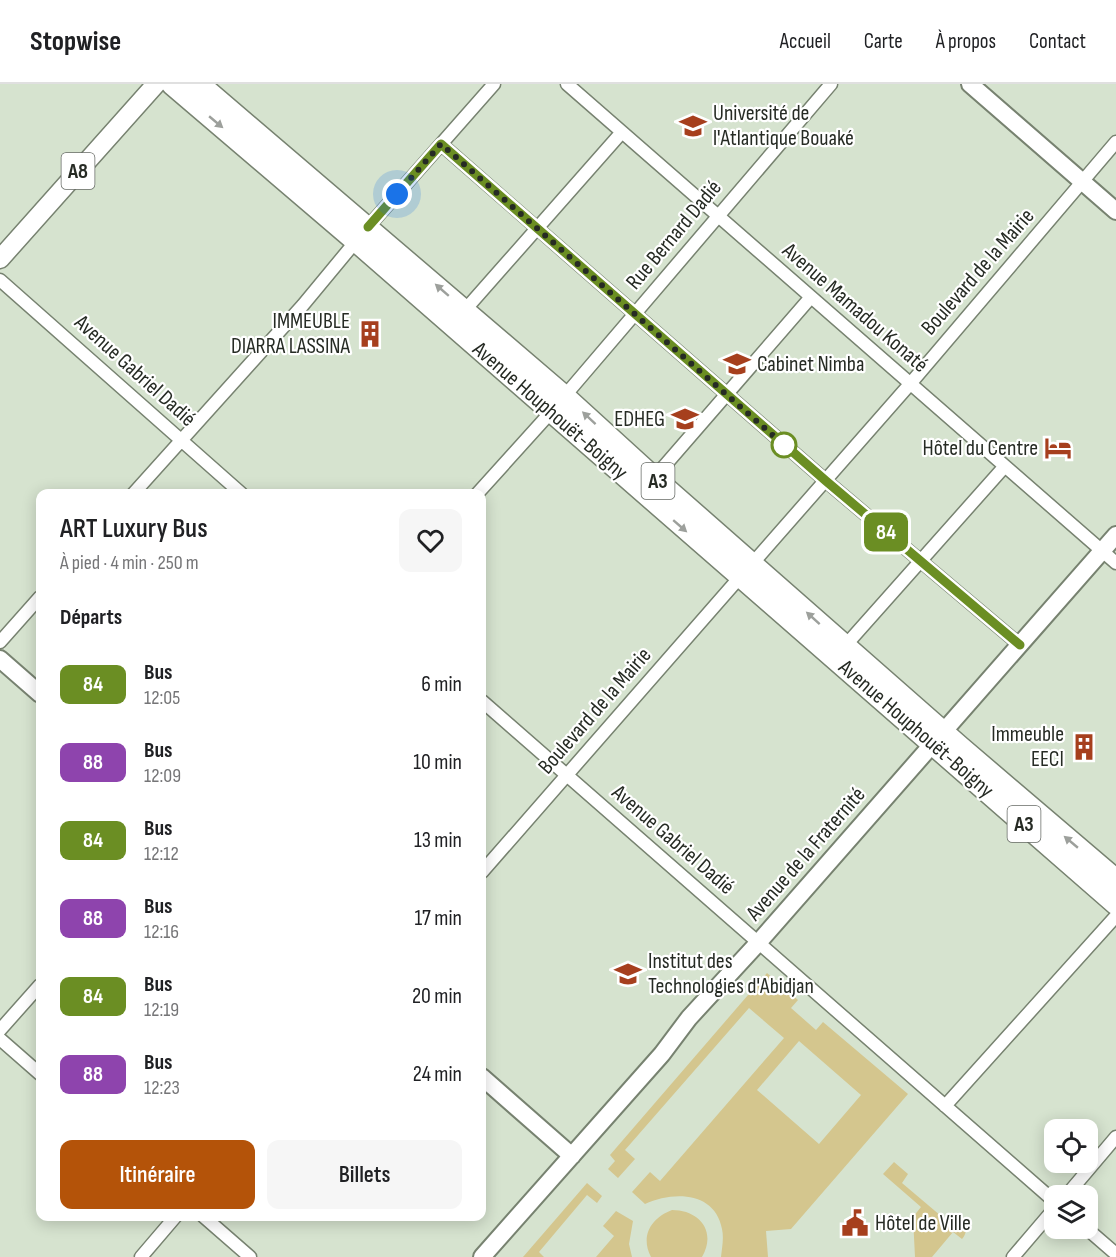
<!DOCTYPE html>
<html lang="fr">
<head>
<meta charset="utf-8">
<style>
  :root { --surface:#fff; --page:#f6f6f6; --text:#202124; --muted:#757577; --line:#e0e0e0; --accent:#b45309 }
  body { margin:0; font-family:"Sofia Sans Condensed",sans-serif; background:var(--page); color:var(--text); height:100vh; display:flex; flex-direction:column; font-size:22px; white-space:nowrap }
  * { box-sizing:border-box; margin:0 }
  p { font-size:20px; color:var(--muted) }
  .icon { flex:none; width:33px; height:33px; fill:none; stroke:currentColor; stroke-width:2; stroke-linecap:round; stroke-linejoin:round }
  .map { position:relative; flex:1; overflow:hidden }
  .drawer { position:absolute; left:36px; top:405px; width:450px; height:732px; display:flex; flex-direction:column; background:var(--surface); border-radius:12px; box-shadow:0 3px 15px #0003 }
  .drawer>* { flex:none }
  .badge { padding:0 12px; border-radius:9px; font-size:21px; line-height:39px }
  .controls { position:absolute; left:1044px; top:1035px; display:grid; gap:12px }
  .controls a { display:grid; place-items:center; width:54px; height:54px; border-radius:12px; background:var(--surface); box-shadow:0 3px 15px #0003; font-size:30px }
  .you { position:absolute; width:30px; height:30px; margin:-15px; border:4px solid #fff; border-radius:50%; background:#1a73e8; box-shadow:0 0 0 9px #1a73e833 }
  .map>.badge { position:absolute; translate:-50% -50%; box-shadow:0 0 0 3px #fff }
  h2 { padding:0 24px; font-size:22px; line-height:54px }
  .round { display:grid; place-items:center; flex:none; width:63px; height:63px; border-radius:12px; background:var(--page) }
  .headline { display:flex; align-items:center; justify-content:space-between; height:102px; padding:0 24px }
  h1 { font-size:28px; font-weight:600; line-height:45px }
  .cta { display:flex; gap:12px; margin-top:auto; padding:12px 24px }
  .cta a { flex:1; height:69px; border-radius:12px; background:var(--accent); color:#fff; font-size:24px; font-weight:600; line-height:69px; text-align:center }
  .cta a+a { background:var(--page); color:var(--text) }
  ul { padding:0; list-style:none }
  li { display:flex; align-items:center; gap:18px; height:78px; padding:0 24px }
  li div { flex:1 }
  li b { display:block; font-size:22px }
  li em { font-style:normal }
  li .badge { min-width:66px; font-weight:700; text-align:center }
  header { display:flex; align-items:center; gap:36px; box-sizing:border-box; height:84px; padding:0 30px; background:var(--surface); border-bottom:2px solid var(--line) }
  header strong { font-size:28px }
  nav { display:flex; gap:33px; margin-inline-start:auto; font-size:21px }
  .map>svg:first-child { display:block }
  .green { fill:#d4c68e; fill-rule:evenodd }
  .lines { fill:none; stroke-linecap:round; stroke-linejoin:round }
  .street-casing { stroke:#778270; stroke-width:15 }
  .secondary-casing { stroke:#778270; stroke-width:20 }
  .primary-casing { stroke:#778270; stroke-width:21 }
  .highway-casing { stroke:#778270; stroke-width:24 }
  .street { stroke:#fff; stroke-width:12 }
  .secondary { stroke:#fff; stroke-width:16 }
  .primary { stroke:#fff; stroke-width:18 }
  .highway { stroke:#fff; stroke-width:21 }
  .oneway { fill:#9da09c }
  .line-casing { stroke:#fff; stroke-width:14 }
  .line { stroke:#6b8e23; stroke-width:9 }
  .walk { stroke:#262b24; stroke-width:6; stroke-dasharray:0 10.8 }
  .stop-dot { fill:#fff; stroke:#6b8e23; stroke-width:3 }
  .labels { text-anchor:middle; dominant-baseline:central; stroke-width:4.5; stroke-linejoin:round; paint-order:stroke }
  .shield { fill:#fff; stroke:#676b66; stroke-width:1.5 }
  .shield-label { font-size:21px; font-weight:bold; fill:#262b24 }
  .poi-label { font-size:22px; fill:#262b24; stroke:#fff; text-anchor:start }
  .street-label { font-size:22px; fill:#262b24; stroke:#fff }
</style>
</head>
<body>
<header>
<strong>Stopwise</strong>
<nav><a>Accueil</a><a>Carte</a><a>À propos</a><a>Contact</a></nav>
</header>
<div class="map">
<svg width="1116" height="1173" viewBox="0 0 1116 1173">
  <rect width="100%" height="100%" fill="#d6e3cf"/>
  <path class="green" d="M767 889 798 916 791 924 816 946 823 938 908 1010 791 1145 766 1147 768 1173H721C722 1164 724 1154 722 1145 715 1107 673 1107 645 1120L632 1108 650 1088 660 1097 784 954 749 924 625 1066 635 1075 618 1094 608 1085 615 1077 610 1071ZM799 957 861 1011 819 1060 757 1006Z
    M894 1078 908 1090 902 1099 954 1143 960 1136C966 1143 968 1148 962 1155L953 1148 932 1173H915L913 1133 921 1123 883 1090Z
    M587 1099 602 1112 597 1119 587 1111 539 1168 544 1173H523Z
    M672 1126C699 1126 717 1147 702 1173H651C640 1152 651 1134 672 1126Z
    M616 1127 633 1137 629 1160 632 1173H596L614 1152 603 1142Z"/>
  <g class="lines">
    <defs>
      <path id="street" d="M567 0 1116 479
        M441 60 826 397 1020 561
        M368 143 494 0
        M0 196 242 410
        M465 226 622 48
        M654 394 811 213
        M133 410 303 221 356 157
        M477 410 551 328 831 0
        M752 480 910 300 1116 58
        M0 558 40 513
        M845 562 1005 382
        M482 617 1054 1117
        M482 788 740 493
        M0 946 40 901
        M0 955 40 990
        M945 1022 1116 832
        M1066 1112 1116 1053
        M203 1132 250 1173
        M1086 1144 1116 1170
        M141 1173 176 1132
        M1013 1173 1054 1125"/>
      <path id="secondary" d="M970 0 1116 127
        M0 575 40 610
        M482 993 572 1072
        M482 1173 662 970 689 934 758 859 1116 451"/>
      <path id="primary" d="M0 175 156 0"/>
      <path id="highway" d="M172 0 356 157 1116 820
        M199 0 564 312 654 394 960 663 1116 796"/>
    </defs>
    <use href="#street" class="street-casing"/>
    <use href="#secondary" class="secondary-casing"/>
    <use href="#primary" class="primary-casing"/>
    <use href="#highway" class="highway-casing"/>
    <use href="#street" class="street"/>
    <use href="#secondary" class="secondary"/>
    <use href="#primary" class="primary"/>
    <use href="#highway" class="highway"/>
  </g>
  <defs><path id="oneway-solid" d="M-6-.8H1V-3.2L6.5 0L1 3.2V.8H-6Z" transform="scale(1.5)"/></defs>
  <g class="oneway">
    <use href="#oneway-solid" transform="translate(216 38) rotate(40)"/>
    <use href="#oneway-solid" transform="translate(442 206) rotate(-139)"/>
    <use href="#oneway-solid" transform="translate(589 334) rotate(-137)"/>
    <use href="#oneway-solid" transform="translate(680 442) rotate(41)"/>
    <use href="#oneway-solid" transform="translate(813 534) rotate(-138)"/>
    <use href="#oneway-solid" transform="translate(1071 758) rotate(-140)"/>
  </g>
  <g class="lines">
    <defs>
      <path id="line" d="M368 143 441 60 826 397 1020 561"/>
    </defs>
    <use href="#line" class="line-casing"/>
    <use href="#line" class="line"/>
    <path class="walk" d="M397 110 441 60 784 361"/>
  </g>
  <defs>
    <symbol id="university-bare" viewBox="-9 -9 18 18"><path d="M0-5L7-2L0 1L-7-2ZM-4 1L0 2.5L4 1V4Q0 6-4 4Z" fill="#a63f1d" stroke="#fff" stroke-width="2.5" paint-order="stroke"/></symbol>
    <symbol id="building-bare" viewBox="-9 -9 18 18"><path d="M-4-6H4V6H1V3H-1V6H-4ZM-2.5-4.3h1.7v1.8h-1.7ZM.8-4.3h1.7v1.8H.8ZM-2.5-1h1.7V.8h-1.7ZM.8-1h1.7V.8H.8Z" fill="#a63f1d" stroke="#fff" stroke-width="2.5" paint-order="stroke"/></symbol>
    <symbol id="hotel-bare" viewBox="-9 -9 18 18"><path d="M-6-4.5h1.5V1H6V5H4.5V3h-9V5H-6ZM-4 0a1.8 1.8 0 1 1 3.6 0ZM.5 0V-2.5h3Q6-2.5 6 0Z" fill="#a63f1d" stroke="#fff" stroke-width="2.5" paint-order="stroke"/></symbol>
    <symbol id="civic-bare" viewBox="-9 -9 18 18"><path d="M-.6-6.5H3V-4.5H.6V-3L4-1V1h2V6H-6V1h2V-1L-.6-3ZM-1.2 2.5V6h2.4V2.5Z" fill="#a63f1d" stroke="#fff" stroke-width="2.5" paint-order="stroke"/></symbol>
  </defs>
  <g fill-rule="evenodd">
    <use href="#university-bare" x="674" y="23" width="38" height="38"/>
    <use href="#building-bare" x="351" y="231" width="38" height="38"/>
    <use href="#university-bare" x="718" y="261" width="38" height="38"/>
    <use href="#university-bare" x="666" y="316" width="38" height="38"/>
    <use href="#hotel-bare" x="1039" y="345" width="38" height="38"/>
    <use href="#building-bare" x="1065" y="644" width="38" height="38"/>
    <use href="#university-bare" x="609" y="871" width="38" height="38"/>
    <use href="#civic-bare" x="836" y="1120" width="38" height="38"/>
  </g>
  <circle class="stop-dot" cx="784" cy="361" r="12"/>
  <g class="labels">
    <g class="shield">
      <rect x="61.5" y="69" width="33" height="36" rx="4.5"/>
      <rect x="641.5" y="379" width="33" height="36" rx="4.5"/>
      <rect x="1007.5" y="722" width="33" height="36" rx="4.5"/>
    </g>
    <g class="shield-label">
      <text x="78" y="87">A8</text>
      <text x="658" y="397">A3</text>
      <text x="1024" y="740">A3</text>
    </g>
    <g class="poi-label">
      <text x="713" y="29">Université de<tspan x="713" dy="25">l'Atlantique Bouaké</tspan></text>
      <text x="350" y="237" text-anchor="end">IMMEUBLE<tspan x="350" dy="25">DIARRA LASSINA</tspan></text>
      <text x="757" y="280">Cabinet Nimba</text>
      <text x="665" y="335" text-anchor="end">EDHEG</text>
      <text x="1038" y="364" text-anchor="end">Hôtel du Centre</text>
      <text x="1064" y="650" text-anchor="end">Immeuble<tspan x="1064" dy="25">EECI</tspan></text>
      <text x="648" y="877">Institut des<tspan x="648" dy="25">Technologies d'Abidjan</tspan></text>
      <text x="875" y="1139">Hôtel de Ville</text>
    </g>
    <g class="street-label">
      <text transform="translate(674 151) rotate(-50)">Rue Bernard Dadié</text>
      <text transform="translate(978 188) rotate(-49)">Boulevard de la Mairie</text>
      <text transform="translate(855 224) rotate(41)">Avenue Mamadou Konaté</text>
      <text transform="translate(135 287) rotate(42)">Avenue Gabriel Dadié</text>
      <text transform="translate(550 327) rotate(41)">Avenue Houphouët-Boigny</text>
      <text transform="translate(595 627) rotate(-49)">Boulevard de la Mairie</text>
      <text transform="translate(916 645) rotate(41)">Avenue Houphouët-Boigny</text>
      <text transform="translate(673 756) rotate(41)">Avenue Gabriel Dadié</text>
      <text transform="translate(806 770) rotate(-49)">Avenue de la Fraternité</text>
    </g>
  </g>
</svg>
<div class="controls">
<a><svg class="icon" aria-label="locate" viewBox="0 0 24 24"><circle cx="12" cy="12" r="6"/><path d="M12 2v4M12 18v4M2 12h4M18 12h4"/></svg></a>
<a><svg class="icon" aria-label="layers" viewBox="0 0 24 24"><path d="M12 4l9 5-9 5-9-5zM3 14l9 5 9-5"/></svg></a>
</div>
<div class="you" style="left:397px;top:110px"></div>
<b class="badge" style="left:886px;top:448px;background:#6b8e23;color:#fff">84</b>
<section class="drawer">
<div class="headline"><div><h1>ART Luxury Bus</h1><p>À pied · 4 min · 250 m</p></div><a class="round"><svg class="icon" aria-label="heart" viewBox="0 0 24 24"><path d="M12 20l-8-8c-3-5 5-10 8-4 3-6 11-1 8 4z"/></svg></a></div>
<h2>Départs</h2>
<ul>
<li><span class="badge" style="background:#6b8e23;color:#fff">84</span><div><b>Bus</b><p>12:05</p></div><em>6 min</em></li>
<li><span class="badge" style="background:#8e44ad;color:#fff">88</span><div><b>Bus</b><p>12:09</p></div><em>10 min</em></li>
<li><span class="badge" style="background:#6b8e23;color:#fff">84</span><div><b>Bus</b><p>12:12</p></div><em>13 min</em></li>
<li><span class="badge" style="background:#8e44ad;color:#fff">88</span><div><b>Bus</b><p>12:16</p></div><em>17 min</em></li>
<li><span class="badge" style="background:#6b8e23;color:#fff">84</span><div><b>Bus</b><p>12:19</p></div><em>20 min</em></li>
<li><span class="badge" style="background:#8e44ad;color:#fff">88</span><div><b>Bus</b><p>12:23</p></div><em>24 min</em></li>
</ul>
<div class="cta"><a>Itinéraire</a><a>Billets</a></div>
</section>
</div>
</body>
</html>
